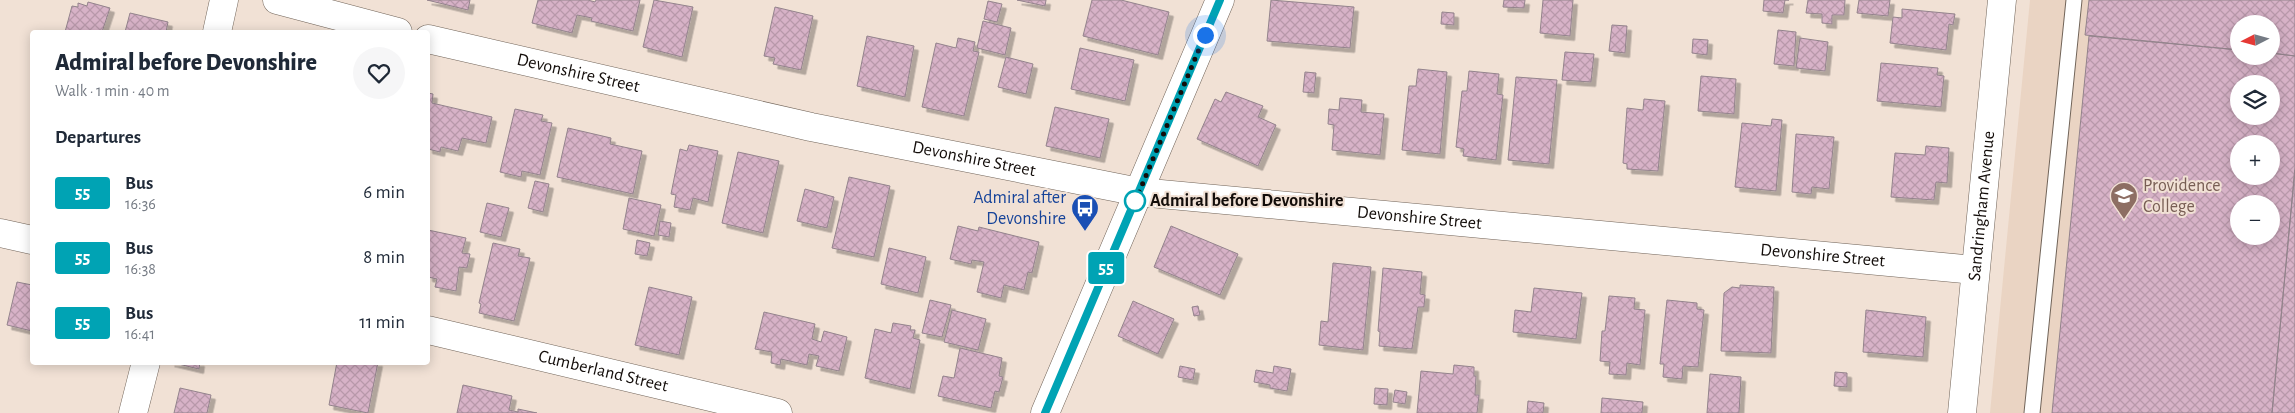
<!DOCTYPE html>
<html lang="en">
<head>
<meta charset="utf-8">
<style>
  :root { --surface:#fff; --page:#f6f6f7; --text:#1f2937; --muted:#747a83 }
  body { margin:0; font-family:"Alegreya Sans",sans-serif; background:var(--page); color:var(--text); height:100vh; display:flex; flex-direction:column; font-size:19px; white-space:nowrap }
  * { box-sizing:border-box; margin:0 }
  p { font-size:16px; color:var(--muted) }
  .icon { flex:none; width:28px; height:28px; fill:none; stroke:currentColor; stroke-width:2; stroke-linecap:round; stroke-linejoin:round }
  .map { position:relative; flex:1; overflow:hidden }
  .sheet { position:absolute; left:30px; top:30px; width:400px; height:335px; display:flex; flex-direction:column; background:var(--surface); border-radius:5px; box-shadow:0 2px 12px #0003 }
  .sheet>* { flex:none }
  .badge { padding:0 10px; border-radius:4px; font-size:18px; line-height:32px }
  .needle { width:32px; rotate:264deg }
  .buttons { position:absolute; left:2230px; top:15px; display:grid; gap:10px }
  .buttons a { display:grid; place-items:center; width:50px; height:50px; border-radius:50%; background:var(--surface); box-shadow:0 2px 12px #0003; font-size:25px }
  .you { position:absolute; width:25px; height:25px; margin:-12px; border:4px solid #fff; border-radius:50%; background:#1a73e8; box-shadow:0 0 0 8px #1a73e833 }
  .map>.badge { position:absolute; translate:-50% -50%; box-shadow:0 0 0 2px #fff }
  h2 { padding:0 25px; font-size:19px; line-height:45px }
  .round { display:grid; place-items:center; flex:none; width:52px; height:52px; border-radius:26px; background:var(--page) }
  .summary { display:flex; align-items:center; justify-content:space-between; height:85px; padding:0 25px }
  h1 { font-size:24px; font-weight:800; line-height:38px }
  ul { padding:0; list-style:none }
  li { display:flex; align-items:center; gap:15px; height:65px; padding:0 25px }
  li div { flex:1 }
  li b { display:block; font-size:19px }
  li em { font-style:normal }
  li .badge { min-width:55px; font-weight:700; text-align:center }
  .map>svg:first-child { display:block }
  .built { fill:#ead4c3; fill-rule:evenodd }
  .building { fill:url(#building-cross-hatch); stroke:#93838c; fill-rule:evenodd; filter:url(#shadow) }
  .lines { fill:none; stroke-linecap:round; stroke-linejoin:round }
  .lane-casing { stroke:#716459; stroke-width:17 }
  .street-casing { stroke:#716459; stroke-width:29 }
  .secondary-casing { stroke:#716459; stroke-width:29 }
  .lane { stroke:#fff; stroke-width:15 }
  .street { stroke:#fff; stroke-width:28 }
  .secondary { stroke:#fff; stroke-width:28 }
  .line-casing { stroke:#fff; stroke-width:11 }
  .line { stroke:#00a3b4; stroke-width:8 }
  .walk { stroke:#130d0a; stroke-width:5; stroke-dasharray:0 9 }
  .stop-dot { fill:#fff; stroke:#00a3b4; stroke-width:2.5 }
  .labels { text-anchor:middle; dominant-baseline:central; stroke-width:4; stroke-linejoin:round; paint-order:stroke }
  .street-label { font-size:18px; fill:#130d0a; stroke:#f1e1d5 }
  .education-label { font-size:18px; fill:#785e54; stroke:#f1e1d5; text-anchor:start }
  .transit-label { font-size:18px; fill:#164399; stroke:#f1e1d5; text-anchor:end }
  .stop-label { font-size:18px; font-weight:bold; fill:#130d0a; stroke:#f1e1d5; text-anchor:start }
</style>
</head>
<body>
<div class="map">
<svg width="2295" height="413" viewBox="0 0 2295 413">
  <defs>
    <pattern id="building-cross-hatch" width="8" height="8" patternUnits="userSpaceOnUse" patternTransform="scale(1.25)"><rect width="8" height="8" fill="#d7b2c7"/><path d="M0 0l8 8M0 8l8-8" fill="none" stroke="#b898aa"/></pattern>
    <filter id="shadow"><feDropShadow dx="4.5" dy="4.5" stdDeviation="0" flood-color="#0004"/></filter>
  </defs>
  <rect width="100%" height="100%" fill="#f1e1d5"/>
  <path class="built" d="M2030 0H2295V413H1990ZM2239 24H2271V56H2239ZM2239 84H2271V116H2239ZM2239 144H2271V176H2239ZM2239 204H2271V236H2239Z"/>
  <path class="building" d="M427 0H470L468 10Z
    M538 0H588L595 2 596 0H640L633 31 591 21 592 18 577 15 572 33 532 23Z
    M654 0 693 7 682 57 643 47Z
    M1017 0H1046L1045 6Z
    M1092 0H1121L1169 12 1158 55 1083 36Z
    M1271 0 1354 7 1350 48 1267 41Z
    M1504 0H1525L1524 8 1503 7Z
    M1543 0H1573L1570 36 1540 33Z
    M1764 0H1789H1785L1783 13 1763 11Z
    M1808 0H1845L1844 15H1832V24L1822 23V14L1806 13Z
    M1859 0H1890L1888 16 1857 13Z
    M2089 0H2295V56L2271 53V24H2239V50L2085 35Z
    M988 1 1002 4 997 22 984 19Z
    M88 2 110 8 102 32H65L72 6 78 7V3L87 6Z
    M775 7 813 16 801 70 773 64 775 58 764 56Z
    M1902 9 1955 14 1953 25 1949 24 1946 50 1890 43 1893 17 1902 18Z
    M1442 12 1454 13V25L1441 24Z
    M130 13 168 22 166 32H125Z
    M983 21 1011 28 1005 55 977 48Z
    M1612 25 1627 26 1625 53 1609 51Z
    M1778 30 1796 32 1794 66 1774 64Z
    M867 36 914 46 905 97 857 86Z
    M2089 36 2239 50V56H2271V53L2295 56V167L2272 413H2052ZM2239 84H2271V116H2239ZM2239 144H2271V176H2239ZM2239 204H2271V236H2239Z
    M958 38 975 42 973 51 979 52 964 116 922 107 936 43 956 48Z
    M1800 38 1828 42 1825 71 1796 68Z
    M1693 39 1708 40 1707 55 1692 53Z
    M1080 48 1134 60 1125 101 1071 89Z
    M1565 52 1594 54 1591 82 1562 80Z
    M1006 57 1033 64 1026 94 998 87Z
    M1881 63 1938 68 1937 75 1944 76 1941 107 1877 101Z
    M1418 69 1447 72 1440 154 1402 150 1409 86H1416Z
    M1469 71 1499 74 1497 94 1503 95 1496 160 1463 156 1464 149 1456 147 1462 91H1467Z
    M1305 72 1316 73 1314 93 1303 92Z
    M1701 76 1736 79 1734 114 1698 111Z
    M1516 77 1557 80 1549 164 1508 160Z
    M1226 92 1263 106 1258 117 1276 125 1258 166 1197 139 1215 99 1221 102Z
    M428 93 433 94 432 103 492 117 486 143 462 138 458 151 441 147 440 152 428 149Z
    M1340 98 1362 100 1361 112 1384 114 1380 155 1332 150 1334 125 1328 124 1329 109 1339 110Z
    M1644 99 1665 101 1658 171 1627 169V164L1623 163 1627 108 1643 110Z
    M1055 107 1109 119 1100 158 1046 146Z
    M515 109 543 115 541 121 552 123 540 175 522 171 521 177 500 172Z
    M1772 119 1782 120 1776 191 1735 187 1742 123 1771 126Z
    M568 128 611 138 610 144 642 151 633 194 557 177Z
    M1796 134 1834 137 1829 189 1812 187 1811 194 1792 192Z
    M689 145 718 151 708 202 693 198 690 210 674 207 676 195 671 194 680 149 687 151Z
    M1926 146 1949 148 1947 183 1936 182 1934 200 1891 197 1895 153 1925 155Z
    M738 152 779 161 763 233 722 223Z
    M2295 170V413H2272Z
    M849 177 890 186 874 257 832 248Z
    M535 181 549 184 543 212 528 208Z
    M805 189 834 197 827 228 797 221Z
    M629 198 661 205 654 236 623 229Z
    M487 203 509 208 501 237 480 232Z
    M660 221 671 223 669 237 658 235Z
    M958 226 978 231 979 227 1039 242 1032 273 1028 272 1024 290 1004 285 1001 298 977 292 984 262 972 260 971 264 950 259Z
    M1171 226 1238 254 1220 295 1154 267Z
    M428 230 466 238 462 253 470 254 467 268 459 267 456 291 435 287 437 279 428 277Z
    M637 240 650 243 647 256 635 254Z
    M493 243 520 249 518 256 530 258 514 321 479 313 481 304 479 303Z
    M889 248 926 257 918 293 881 284Z
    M1333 263 1371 267 1363 350 1319 345 1321 321 1328 322Z
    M1383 268 1422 272 1420 294 1425 295 1424 307H1418L1412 349 1379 346 1380 332 1378 331Z
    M17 282 32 285V331L7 325Z
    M1740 285 1774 287 1771 353 1721 351 1724 293 1732 287 1740 288Z
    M649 287 692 297 679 355 635 345Z
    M1534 288 1582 293 1576 339 1513 332 1515 310 1531 312Z
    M1609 296 1635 298 1634 309 1645 310 1640 365 1627 363 1626 375 1609 374 1610 362 1600 361 1602 331H1605Z
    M930 300 951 305 942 337 922 333Z
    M1667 300 1697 303V309L1704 310 1698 367 1683 366 1682 379 1663 377 1664 364H1660Z
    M1133 301 1174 319 1158 354 1118 336Z
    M1198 306 1200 315 1194 316 1192 307Z
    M952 310 986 319 978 350 944 342Z
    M1866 310 1926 317 1923 357 1863 352Z
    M764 312 815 324 812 339 821 342 824 331 847 337 839 371 816 366 819 356 809 354 807 365 781 359 780 365 771 363 772 352 755 349Z
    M893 323 911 326 910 330H915L913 338 920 340 910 389 865 378 875 329 891 333Z
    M960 348 1002 358 999 376 1003 377 999 392 995 391 991 408 938 396 943 376 954 378Z
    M170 362H200L199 369Z
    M337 362H378L368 413 329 405Z
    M1454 365 1474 367V376H1476L1475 395H1479L1477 413H1417L1421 371 1453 374Z
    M1180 366 1195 369 1193 380 1178 377Z
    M1274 366 1291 369 1287 391 1270 388V385L1254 382 1256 370 1273 373Z
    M1835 372 1847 373V387L1834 386Z
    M1710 374 1741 377 1739 413H1707Z
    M463 385 512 396 509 410 518 412V409L537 413H457Z
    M180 388 211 395 207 413H174Z
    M1375 388 1388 389 1387 405 1374 404Z
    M1395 390 1407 392 1405 404 1393 402Z
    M1602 398 1643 402 1642 413H1601Z
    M1528 401 1544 403 1543 413H1527Z"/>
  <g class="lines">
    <defs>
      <path id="lane" d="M2032 413 2074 0"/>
      <g id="street">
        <path d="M277 0 398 32"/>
        <path d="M217 32 224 0"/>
        <path id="s1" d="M428 39 811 127 1139 192 1975 270"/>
        <path d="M0 233 32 240"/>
        <path id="s2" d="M428 330 778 413"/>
        <path d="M133 413 146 362"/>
        <path id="s3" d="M1962 413 2002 0"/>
      </g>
      <path id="secondary" d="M1045 413 1220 0"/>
    </defs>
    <use href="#lane" class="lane-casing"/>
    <use href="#street" class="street-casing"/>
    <use href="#secondary" class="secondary-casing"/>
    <use href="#lane" class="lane"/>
    <use href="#street" class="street"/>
    <use href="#secondary" class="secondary"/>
  </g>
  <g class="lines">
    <defs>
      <path id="line" d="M1045 413 1220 0"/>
    </defs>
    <use href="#line" class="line-casing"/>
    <use href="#line" class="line"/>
    <path class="walk" d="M1135 201 1132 209 1205 35"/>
  </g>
  <defs>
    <symbol id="university-pin" viewBox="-11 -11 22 30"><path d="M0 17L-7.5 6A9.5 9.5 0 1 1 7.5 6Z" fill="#8d6e63" stroke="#f1e1d5"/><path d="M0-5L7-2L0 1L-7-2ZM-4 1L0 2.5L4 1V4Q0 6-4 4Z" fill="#fff"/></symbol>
    <symbol id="bus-pin" viewBox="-11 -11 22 30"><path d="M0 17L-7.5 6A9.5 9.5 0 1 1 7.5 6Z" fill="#1a4fb4" stroke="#f1e1d5"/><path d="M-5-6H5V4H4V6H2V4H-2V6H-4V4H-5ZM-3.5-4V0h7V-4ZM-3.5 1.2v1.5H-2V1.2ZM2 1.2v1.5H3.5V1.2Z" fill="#fff"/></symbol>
  </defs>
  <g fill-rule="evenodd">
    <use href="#university-pin" x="2108" y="180" width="32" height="43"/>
    <use href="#bus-pin" x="1069" y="192" width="32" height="43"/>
  </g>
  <circle class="stop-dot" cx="1135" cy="201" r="10"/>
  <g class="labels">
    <g class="street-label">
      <text stroke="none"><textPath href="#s1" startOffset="154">Devonshire Street</textPath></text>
      <text stroke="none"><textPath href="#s1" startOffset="559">Devonshire Street</textPath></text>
      <text stroke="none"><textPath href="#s3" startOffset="208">Sandringham Avenue</textPath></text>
      <text stroke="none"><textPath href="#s1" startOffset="1009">Devonshire Street</textPath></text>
      <text stroke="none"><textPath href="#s1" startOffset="1414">Devonshire Street</textPath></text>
      <text stroke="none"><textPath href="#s2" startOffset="180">Cumberland Street</textPath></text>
    </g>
    <g class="education-label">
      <text x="2143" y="186">Providence<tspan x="2143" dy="21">College</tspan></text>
    </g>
    <g class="transit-label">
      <text x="1066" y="198">Admiral after<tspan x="1066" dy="21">Devonshire</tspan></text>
    </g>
    <g class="stop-label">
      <text x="1150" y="201">Admiral before Devonshire</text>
    </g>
  </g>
</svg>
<div class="buttons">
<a><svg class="needle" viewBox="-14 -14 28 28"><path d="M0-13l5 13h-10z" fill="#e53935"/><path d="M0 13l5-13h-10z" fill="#747a83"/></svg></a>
<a><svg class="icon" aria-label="layers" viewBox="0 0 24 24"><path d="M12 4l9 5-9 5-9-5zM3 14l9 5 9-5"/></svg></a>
<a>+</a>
<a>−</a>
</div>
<div class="you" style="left:1205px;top:35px"></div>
<b class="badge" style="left:1106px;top:268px;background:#00a3b4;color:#fff">55</b>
<section class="sheet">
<div class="summary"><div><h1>Admiral before Devonshire</h1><p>Walk · 1 min · 40 m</p></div><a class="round"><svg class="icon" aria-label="heart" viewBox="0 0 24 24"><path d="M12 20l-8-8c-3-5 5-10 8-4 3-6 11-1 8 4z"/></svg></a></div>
<h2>Departures</h2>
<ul>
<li><span class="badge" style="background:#00a3b4;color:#fff">55</span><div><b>Bus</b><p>16:36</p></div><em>6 min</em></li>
<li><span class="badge" style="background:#00a3b4;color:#fff">55</span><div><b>Bus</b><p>16:38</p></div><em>8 min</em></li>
<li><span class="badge" style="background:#00a3b4;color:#fff">55</span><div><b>Bus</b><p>16:41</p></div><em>11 min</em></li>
</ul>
</section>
</div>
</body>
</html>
